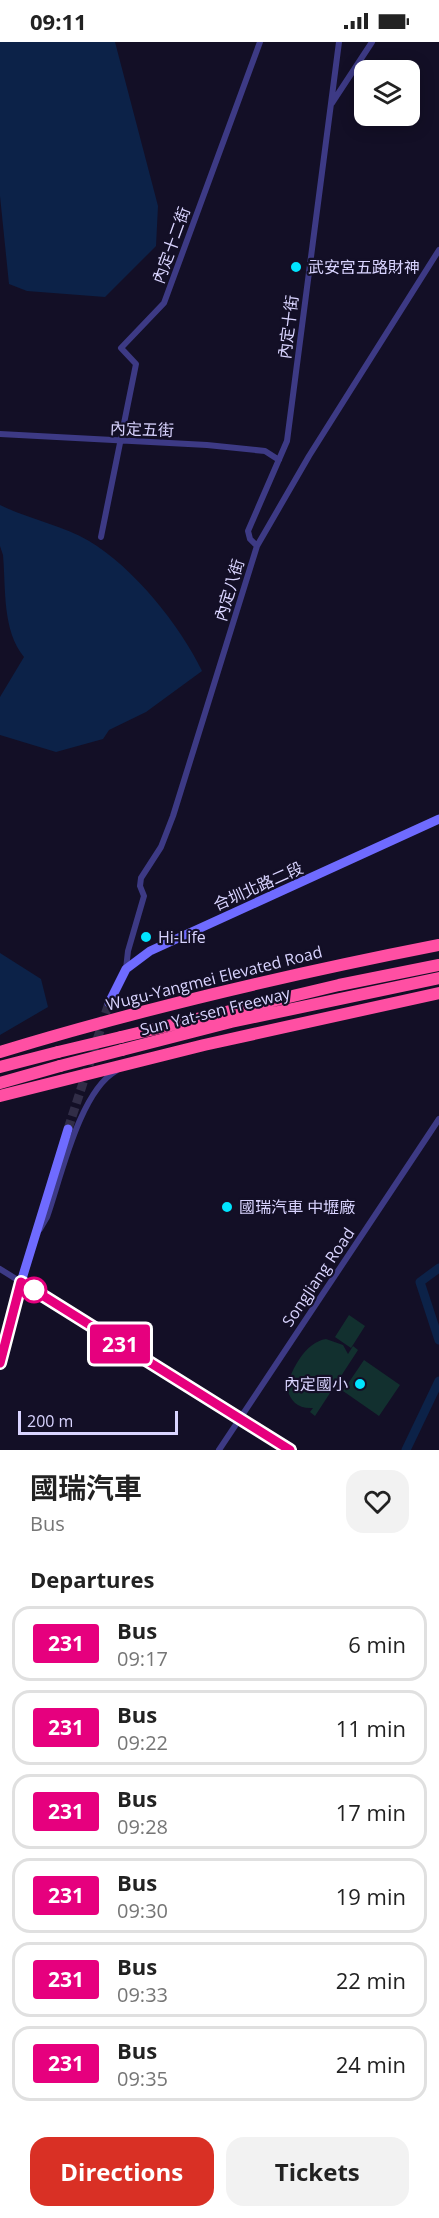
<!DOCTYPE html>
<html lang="en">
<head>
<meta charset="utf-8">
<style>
  :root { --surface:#fff; --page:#f2f2f2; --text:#222; --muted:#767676; --line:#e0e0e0; --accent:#d93025 }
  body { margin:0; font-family:"Open Sans","Noto Sans TC",sans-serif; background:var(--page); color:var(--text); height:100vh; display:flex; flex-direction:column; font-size:22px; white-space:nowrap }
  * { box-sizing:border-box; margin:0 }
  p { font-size:20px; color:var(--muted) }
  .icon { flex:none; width:33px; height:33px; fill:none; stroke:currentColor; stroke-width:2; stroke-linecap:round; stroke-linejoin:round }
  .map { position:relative; height:1408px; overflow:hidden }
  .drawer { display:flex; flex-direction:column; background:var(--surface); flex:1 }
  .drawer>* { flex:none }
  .badge { padding:0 12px; border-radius:4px; font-size:21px; line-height:39px }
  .fabs { position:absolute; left:354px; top:18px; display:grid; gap:12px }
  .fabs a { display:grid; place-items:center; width:66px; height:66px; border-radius:12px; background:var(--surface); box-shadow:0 3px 15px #0003; font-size:30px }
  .scale { position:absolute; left:18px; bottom:15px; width:160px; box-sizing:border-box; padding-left:6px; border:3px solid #d9d4ff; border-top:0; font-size:16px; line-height:21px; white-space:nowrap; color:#d9d4ff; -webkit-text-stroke:4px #130f26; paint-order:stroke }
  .map>.badge { position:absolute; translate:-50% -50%; box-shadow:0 0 0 3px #fff }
  h2 { padding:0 30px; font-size:22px; line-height:54px }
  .round { display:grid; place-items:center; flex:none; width:63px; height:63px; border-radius:18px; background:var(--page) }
  .head { display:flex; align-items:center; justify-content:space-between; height:102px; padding:0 30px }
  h1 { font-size:28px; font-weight:700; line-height:45px }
  .primary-button { display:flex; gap:12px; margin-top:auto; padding:12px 30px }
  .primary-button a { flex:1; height:69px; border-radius:18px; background:var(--accent); color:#fff; font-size:24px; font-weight:700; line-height:69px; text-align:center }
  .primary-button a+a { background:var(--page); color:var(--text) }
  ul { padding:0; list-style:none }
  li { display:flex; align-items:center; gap:18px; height:75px; margin:0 12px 9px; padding:0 18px; border:3px solid var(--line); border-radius:18px }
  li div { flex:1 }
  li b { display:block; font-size:22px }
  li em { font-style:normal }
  li .badge { min-width:66px; font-weight:700; text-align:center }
  .status { display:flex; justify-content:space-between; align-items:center; height:42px; padding:0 30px; background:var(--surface); direction:ltr }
  .status svg { height:16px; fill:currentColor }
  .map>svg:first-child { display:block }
  .green { fill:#12302f }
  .water { fill:#0c2248 }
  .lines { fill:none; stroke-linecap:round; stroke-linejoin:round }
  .river { stroke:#0c2248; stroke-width:9 }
  .secondary-tunnel { stroke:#312d47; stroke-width:9; stroke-dasharray:9 4.5; stroke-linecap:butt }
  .street { stroke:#3d3a85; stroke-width:6 }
  .secondary { stroke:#6f6bff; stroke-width:9 }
  .highway { stroke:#ff4fa3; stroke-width:12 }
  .highway-bridge { stroke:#ff4fa3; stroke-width:12 }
  .line-casing { stroke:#fff; stroke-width:14 }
  .line { stroke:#e6007e; stroke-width:9 }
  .poi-dot { fill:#00e5ff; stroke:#130f26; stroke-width:2 }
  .stop-dot { fill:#fff; stroke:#e6007e; stroke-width:3 }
  .labels { text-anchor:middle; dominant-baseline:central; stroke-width:4.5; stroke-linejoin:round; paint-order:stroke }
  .street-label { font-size:16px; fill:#d9d4ff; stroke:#130f26 }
  .poi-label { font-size:16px; fill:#d9d4ff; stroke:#130f26; text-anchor:start }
</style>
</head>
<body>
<div class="status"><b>09:11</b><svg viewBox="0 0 49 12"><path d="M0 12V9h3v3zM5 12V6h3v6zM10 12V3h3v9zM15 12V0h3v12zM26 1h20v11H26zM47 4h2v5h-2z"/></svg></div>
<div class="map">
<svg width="439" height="1408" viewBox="0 0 439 1408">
  <rect width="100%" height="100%" fill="#130f26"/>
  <path class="green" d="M349 1273 365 1284 351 1306 335 1295Z
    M326 1297 343 1303 348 1312 353 1304 358 1308 315 1374 310 1370 313 1366C298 1367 290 1359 287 1346 291 1327 306 1300 326 1297Z
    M364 1318 400 1343 379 1374 343 1349Z"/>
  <path class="water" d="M0 0H115L158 164 156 204 105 255 27 249 9 242 0 154Z
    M0 463C28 477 62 483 89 499 133 525 180 583 202 629L146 670 109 688 103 697 56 710 0 693V655L24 615C2 588 6 547 3 513L0 504Z
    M0 911 41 937 48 965 0 993Z"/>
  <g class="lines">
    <path class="river" d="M439 1226 420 1240 439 1298
      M406 1408 439 1339"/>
    <path class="secondary-tunnel" d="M68 1087 109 961"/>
    <path class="street" d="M332 61 372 0
      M0 392 207 403 265 409 279 418
      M101 495 136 322 121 306 164 261 260 0
      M257 504 250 497 248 489 287 399 339 0
      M126 927 128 909 144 854 140 844 141 836 161 805 173 774 257 504 309 414 439 208
      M40 1187 47 1175C61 1135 80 1049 116 1029
      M0 1227 290 1408
      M219 1408 439 1077"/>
    <path class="secondary" d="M109 961 126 927 150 909 439 777
      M0 1320 21 1240 68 1087"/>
    <path class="highway" d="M121 995 339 943 439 923
      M122 1008 231 980 439 936
      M0 1025 58 1010
      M0 1041 60 1024"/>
    <path class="highway-bridge" d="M0 1010C144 966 291 932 439 903
      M58 1010 121 995
      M60 1024 122 1008
      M0 1054 204 1003 439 951"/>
  </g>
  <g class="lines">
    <defs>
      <path id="line" d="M0 1321 21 1240 290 1408"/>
    </defs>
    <use href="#line" class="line-casing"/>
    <use href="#line" class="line"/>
  </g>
  <g class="poi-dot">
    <circle cx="296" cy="225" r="6"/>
    <circle cx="146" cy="895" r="6"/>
    <circle cx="227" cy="1165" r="6"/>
    <circle cx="360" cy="1342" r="6"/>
  </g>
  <circle class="stop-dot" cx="34" cy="1248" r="12"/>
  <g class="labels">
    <g class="street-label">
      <text transform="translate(171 203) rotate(-70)">內定十二街</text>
      <text transform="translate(288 285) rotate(-83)">內定十街</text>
      <text transform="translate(142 387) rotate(2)">內定五街</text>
      <text transform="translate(229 548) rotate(-73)">內定八街</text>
      <text transform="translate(258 844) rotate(-24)">合圳北路二段</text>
      <text transform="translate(214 936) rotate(-14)">Wugu-Yangmei Elevated Road</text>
      <text transform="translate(215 969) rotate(-14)">Sun Yat-sen Freeway</text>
      <text transform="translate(318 1235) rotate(-56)">SongJiang Road</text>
    </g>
    <g class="poi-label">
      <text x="308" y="225">武安宮五路財神</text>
      <text x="158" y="895">Hi-Life</text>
      <text x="239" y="1165">國瑞汽車 中壢廠</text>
      <text x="348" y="1342" text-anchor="end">內定國小</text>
    </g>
  </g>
</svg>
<div class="fabs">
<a><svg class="icon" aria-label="layers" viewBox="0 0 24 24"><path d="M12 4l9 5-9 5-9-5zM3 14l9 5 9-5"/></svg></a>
</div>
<div class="scale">200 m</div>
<b class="badge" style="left:120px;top:1302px;background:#e6007e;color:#fff">231</b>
</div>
<section class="drawer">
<div class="head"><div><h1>國瑞汽車</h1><p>Bus</p></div><a class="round"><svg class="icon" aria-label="heart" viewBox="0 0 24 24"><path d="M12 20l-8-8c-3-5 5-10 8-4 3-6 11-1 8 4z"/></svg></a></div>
<h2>Departures</h2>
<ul>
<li><span class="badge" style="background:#e6007e;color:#fff">231</span><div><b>Bus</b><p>09:17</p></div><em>6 min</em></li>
<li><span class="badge" style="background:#e6007e;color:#fff">231</span><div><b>Bus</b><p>09:22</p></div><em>11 min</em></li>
<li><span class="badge" style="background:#e6007e;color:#fff">231</span><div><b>Bus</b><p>09:28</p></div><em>17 min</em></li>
<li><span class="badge" style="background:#e6007e;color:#fff">231</span><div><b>Bus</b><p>09:30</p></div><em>19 min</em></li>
<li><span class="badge" style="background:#e6007e;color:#fff">231</span><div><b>Bus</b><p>09:33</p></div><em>22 min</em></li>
<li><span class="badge" style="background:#e6007e;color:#fff">231</span><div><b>Bus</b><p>09:35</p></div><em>24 min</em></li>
</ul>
<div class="primary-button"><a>Directions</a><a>Tickets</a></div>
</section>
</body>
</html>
